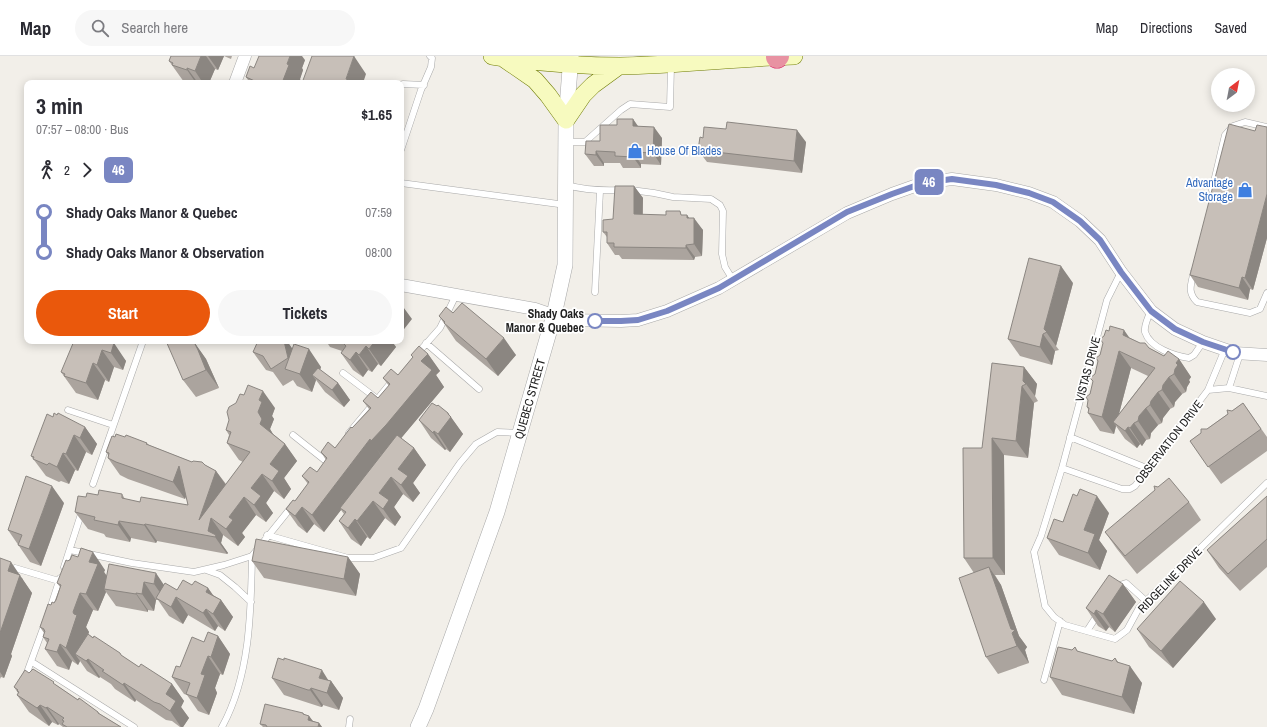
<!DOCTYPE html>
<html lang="en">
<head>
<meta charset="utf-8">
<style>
  :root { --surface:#fff; --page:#f7f7f7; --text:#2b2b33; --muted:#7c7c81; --line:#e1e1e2; --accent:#ea580c }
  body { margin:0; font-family:"Archivo Narrow",sans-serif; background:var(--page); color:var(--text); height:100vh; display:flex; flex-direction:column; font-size:15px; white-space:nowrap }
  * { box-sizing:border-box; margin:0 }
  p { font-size:13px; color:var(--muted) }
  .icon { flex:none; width:22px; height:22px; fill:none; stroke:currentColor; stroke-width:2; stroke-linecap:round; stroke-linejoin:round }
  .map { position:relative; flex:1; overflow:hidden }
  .details { position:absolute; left:24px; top:24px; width:380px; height:264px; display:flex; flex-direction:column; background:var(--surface); border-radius:8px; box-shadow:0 2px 10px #0003 }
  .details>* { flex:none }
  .badge { padding:0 8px; border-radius:6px; font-size:14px; line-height:26px }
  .needle { width:26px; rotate:32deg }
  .buttons { position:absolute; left:1211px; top:12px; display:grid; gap:8px }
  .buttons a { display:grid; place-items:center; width:44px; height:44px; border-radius:50%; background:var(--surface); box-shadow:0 2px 10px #0003; font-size:20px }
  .map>.badge { position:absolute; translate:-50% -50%; box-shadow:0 0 0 2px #fff }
  .legs { display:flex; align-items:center; gap:6px; height:44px; padding:0 12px; font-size:13px }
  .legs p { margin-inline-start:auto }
  .summary { display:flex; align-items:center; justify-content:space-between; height:68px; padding:0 12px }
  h1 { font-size:22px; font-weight:800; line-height:30px }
  .cta { display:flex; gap:8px; margin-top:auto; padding:8px 12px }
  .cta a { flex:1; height:46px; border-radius:24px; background:var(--accent); color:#fff; font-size:16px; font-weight:800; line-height:46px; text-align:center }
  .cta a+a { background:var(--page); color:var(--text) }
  ul { padding:0 12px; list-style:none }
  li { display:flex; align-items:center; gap:14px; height:40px; font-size:15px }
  li i { display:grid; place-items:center; width:6px; height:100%; margin:0 5px; background:currentColor }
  li i::after { content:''; width:10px; height:10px; margin:-5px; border:3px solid; border-radius:50%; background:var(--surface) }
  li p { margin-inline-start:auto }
  li:first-child i { background:linear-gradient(#0000 50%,currentColor 0) }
  li:last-child i { background:linear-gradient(currentColor 50%,#0000 0) }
  header { display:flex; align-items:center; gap:24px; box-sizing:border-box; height:56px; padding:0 20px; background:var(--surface); border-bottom:1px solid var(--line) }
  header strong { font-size:19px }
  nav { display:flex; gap:22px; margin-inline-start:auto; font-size:14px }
  .search { width:280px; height:36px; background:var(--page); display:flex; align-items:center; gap:10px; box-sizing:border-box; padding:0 14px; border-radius:22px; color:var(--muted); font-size:15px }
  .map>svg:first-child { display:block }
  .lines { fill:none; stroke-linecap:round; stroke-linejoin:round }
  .service-casing { stroke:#a9a9a9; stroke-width:7 }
  .minor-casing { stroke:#a9a9a9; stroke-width:13 }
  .tertiary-casing { stroke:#a9a9a9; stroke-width:16 }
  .secondary-casing { stroke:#707d05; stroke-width:18 }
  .motorway-casing { stroke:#dc2a67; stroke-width:23 }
  .service { stroke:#fff; stroke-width:6 }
  .minor { stroke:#fff; stroke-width:12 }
  .tertiary { stroke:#fff; stroke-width:15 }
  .secondary { stroke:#f7fabf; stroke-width:17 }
  .motorway { stroke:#e892a2; stroke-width:22 }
  .wall { fill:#aba49e; fill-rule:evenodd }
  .shaded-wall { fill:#8b8681 }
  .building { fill:#c7bfb8; stroke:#8b8681 }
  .line-1-casing { stroke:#fff; stroke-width:9 }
  .line-1 { stroke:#7986c2; stroke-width:6 }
  .stop-1-dot { fill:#fff; stroke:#7986c2; stroke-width:2 }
  .labels { text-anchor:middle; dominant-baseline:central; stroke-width:3.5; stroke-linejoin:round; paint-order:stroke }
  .shop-label { font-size:12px; fill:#366cbe; stroke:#fff; text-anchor:start }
  .stop-label { font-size:12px; font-weight:bold; fill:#222; stroke:#fff; text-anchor:end }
  .street-label { font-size:12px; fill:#222; stroke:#fff }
</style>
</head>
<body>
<header>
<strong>Map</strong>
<div class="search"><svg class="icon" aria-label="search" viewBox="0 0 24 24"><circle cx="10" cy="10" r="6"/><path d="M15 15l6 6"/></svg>Search here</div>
<nav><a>Map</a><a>Directions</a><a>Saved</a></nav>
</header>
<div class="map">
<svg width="1267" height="671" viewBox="0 0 1267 671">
  <rect width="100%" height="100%" fill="#f2efe9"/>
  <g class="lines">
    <defs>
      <path id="service" d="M401 29 403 28 424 29
        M567 86H585L621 54 630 48 670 51 671 10
        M401 94 421 34 431 11 432 2 430 0
        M401 127 566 149
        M566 129C585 134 602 135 621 134
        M631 134 654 137 673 141 711 143 720 149 723 155 722 198 725 211 733 224
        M1212 134 1225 79 1233 70 1245 66 1267 71
        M1194 215C1191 229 1187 236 1197 246L1250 257 1260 253 1267 237
        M1121 216 1107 244 1062 412 1041 480 1034 496 1045 550 1054 561 1065 569 1115 583 1127 574 1139 552 1267 427
        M595 236 600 135
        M1151 255C1148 261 1144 270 1145 276 1150 292 1175 300 1189 302L1194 299 1203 286
        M426 287 479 333
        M417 298 440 272 456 239
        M343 317 376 342
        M1229 332 1240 298
        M1208 334 1229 332 1267 340
        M380 340 393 324
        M68 354 113 369
        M349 377 374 347
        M293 379 327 406
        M1070 381 1149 413
        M1062 412 1122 433H1130L1135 430 1208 334 1225 293
        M93 428 143 285
        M267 479 348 502H373L401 492 460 407 476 388 497 376 520 377
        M70 494 132 507 194 516 224 509 252 500 293 449
        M64 511 82 455
        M15 512 59 525
        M206 514 220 519 235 531 251 546
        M1118 532 1120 529 1126 527 1146 545
        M49 556 60 522
        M1087 575 1098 558
        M32 606 134 671
        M25 622 45 567
        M1044 624 1060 565
        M222 671C250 620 251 557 252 500
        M349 671 350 663"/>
      <path id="minor" d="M235 27 245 0
        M401 229 535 253 567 264 621 265 638 264 667 255 719 232 847 157 892 138 923 127 952 123 996 129 1029 137 1053 146 1080 165 1100 184 1121 216 1151 255 1175 273 1203 286 1235 297 1267 299"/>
      <path id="tertiary" d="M418 671 426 653 497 456 554 259 565 209 566 64 571 0"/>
      <path id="secondary" d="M492 0C532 6 580 10 620 10 678 9 736 2 794 0
        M503 2 535 24 548 39 566 64 583 39 593 29 619 10"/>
      <path id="motorway" d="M777 1 778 0"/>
    </defs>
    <use href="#service" class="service-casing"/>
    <use href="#minor" class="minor-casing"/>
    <use href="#tertiary" class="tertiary-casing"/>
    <use href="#secondary" class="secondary-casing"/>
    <use href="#motorway" class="motorway-casing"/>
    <use href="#service" class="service"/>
    <use href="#minor" class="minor"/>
    <use href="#tertiary" class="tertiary"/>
    <use href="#secondary" class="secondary"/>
    <use href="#motorway" class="motorway"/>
  </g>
  <path class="wall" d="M171 0H224L218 14 215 13 209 27H187L184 26 169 5Z
    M224 0H232L231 3Z
    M305 4 302 12 303 14 300 23 301 26V27H250L246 21 254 12Z
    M633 63 638 70 662 82 661 109 641 108V112H623L620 107H604V110H594L585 98 600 85 617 69Z
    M1267 71V182L1253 234 1250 233 1248 244 1198 231 1190 219Z
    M703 82 806 86 802 117 707 106 698 94Z
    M634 130 643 142V159H687L689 162 703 174 702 200 695 201 694 204 622 203 619 199H615L607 187V181L603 176 613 163Z
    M1073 227 1056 290 1059 294 1055 295 1052 309 1020 300 1008 283Z
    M453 257 516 299 498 320 456 285 439 260Z
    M1130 282 1164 300 1179 303 1191 321 1189 324 1190 326 1187 331 1186 336 1182 338 1175 346 1174 351 1170 353 1163 362 1162 367 1158 369 1151 377 1150 383 1146 384 1142 390 1140 388 1137 392 1125 383 1116 370 1114 378 1100 375 1088 357 1089 355 1087 351 1098 306 1096 302ZM1131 312 1148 320 1119 358Z
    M109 285 126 305 123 314 114 311 109 326 105 324 98 344 76 337 61 316Z
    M258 285H287L292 293 321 311 320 314 338 327 350 344 344 351 325 336 316 324 312 336 297 330 293 324 283 330 273 316 266 314 253 296Z
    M326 285H395L393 287 396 291 381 310 378 308 372 316 368 314 363 321 353 314 341 297 342 295 330 291Z
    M192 286H194L206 303 210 312 219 332 196 341 183 324Z
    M428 298 440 315 436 319 444 331 401 382 414 392 426 409 413 427 420 437 413 446 403 438 394 451 401 461 395 470 385 462 370 483 367 481 361 490 351 483 339 465 344 458 341 454 324 476 314 468 307 477 298 470 286 453 295 445 308 428 302 420 317 416 326 404 321 396 335 392 369 353 363 345 378 342 389 330 383 322 398 319 413 301 411 299Z
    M1024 311 1037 328 1035 340 1038 345 1034 347 1028 402 1004 399 1005 519H995L1001 529 1019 580 1027 591 1025 594 1029 607 998 618 986 601 974 517 964 502 982 392Z
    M1243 347 1267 381V395L1221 428 1190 385Z
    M437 350 448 357 463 378 450 396 446 393 445 394 431 382 419 364Z
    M275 352 272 360 274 363 270 373 273 378 285 388 297 405 284 422 291 433 284 443 274 435 266 447 273 457 266 466 256 459 242 477 245 481 238 490 223 479 221 487 228 497 227 498 157 485 156 487 131 482 130 486 106 481 104 478 88 473 75 456 86 441 98 439 122 438 125 443 140 446 188 449 186 440 185 443 128 423 120 419 108 402V399L106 396 115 381H125L147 387 149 389 192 406 205 409 216 415 226 428 243 406 239 404 227 387 229 379 226 374Z
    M85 371 97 388 92 399 86 396 78 415 75 414 69 428 61 425 59 426 46 420 31 400Z
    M1267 440V511L1240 535 1219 512 1207 494Z
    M1189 446 1201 464 1137 518 1117 493 1105 476Z
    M64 447 41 510 30 506 8 474Z
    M1109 457 1099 484 1107 495 1100 514 1059 499 1047 482 1063 466Z
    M348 501 360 518 356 540 264 522 252 505Z
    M0 503 23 523V524L32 537 11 598 12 600 4 622 1 621 0 623Z
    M68 505 105 514 104 516 107 520 164 529 177 534 192 529 208 532 213 539 221 544 233 561 225 575 218 570 215 575 188 559 183 568 169 560 158 544H156L154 555 148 554V556L116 550 106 536 98 555 93 554 86 571 89 576 88 578 139 611 172 628 184 645 181 651 189 662 183 671H180L172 665 166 664 136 644 135 646 115 633 111 628 100 621 99 622 87 615 80 605 78 609 72 605 69 614 57 610 45 593 47 587 43 581 44 577 40 571 51 549 54 547 60 531 57 527Z
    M1123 528 1136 546 1115 576 1109 571 1106 575 1098 570 1086 552Z
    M1216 563 1173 612 1149 591 1137 573Z
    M218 580 230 598 223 619 220 618 215 632 217 637 209 659 198 655 187 639 184 638 172 621 180 611 204 586Z
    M1075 591 1078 596 1112 605 1115 602 1118 606 1142 627 1134 658 1062 639 1050 621Z
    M272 622 331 625 343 642 339 654 323 649 322 651H321L284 639Z
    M56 629 78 644 98 656 100 658 121 671H63L59 668 58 669 52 666 49 670 29 656 17 639 18 637 14 631Z
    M305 659 309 660 313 665 319 667 322 671H263L260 668Z"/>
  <path class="shaded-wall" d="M201 0H206L215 13 209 27H203L195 15Z
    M208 0H224L218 14Z
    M290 0H302L305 4 302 12 303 14 300 23 301 26V27H282L287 8Z
    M354 0 366 18 363 27H347L346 23Z
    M187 12 198 27H196L187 14Z
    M633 63 641 75 633 70Z
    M654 71 662 82 661 109 653 97Z
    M797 74 806 86 802 117 794 105Z
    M596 95 604 107V110L596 99Z
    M633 96 641 108V112L633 101Z
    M634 130 643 142 642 170 634 158Z
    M1267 138V182L1253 234 1245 222Z
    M687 159 694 169V162L703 174 702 200 694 188 687 162Z
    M686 189 695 201 694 204 686 192Z
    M1061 210 1073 227 1056 290 1044 273Z
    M1242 221 1250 233 1248 244 1239 232Z
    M401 248 412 263 401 277Z
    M1124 274 1136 291 1123 279Z
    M1043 278 1055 295 1052 309 1040 291Z
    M504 282 516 299 498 320 486 303Z
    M189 285H191L198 295 194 286 206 303 210 312 219 332 206 314 201 303Z
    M284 285H287L294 295 309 293 321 311 317 322 312 319 316 324 312 336 288 302Z
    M375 285H395L393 287 396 291 381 310 369 293Z
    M114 287 126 305 123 314 111 297Z
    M366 290 378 308 372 316 359 299Z
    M102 294 114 311 109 326 97 309Z
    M1119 295 1131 312 1116 369 1113 366 1116 370 1114 378 1102 361Z
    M356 296 368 314 363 321 350 304Z
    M428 298 440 315 436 319 444 331 398 386 383 402 371 385 421 305Z
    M1179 303 1191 321 1189 324 1190 326 1187 331 1186 336 1174 318 1176 307Z
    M93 307 105 324 98 344 86 327Z
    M1024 311 1037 328 1035 340 1026 328 1023 325Z
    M1169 321 1182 338 1175 346 1174 351 1162 334 1163 329Z
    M338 327 350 344 344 351 332 334Z
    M1022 330 1034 347 1028 402 1016 385Z
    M263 335 275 352 272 360 274 363 270 373 274 380 260 368 258 356 259 344Z
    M1158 336 1170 353 1163 362 1162 367 1150 349 1151 345Z
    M1146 352 1158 369 1151 377 1150 383 1138 365 1139 360Z
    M448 357 463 378 450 396 438 378Z
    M1134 367 1146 384 1142 390 1130 372Z
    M85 371 97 388 92 399 80 382Z
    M1128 371 1140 388 1137 392 1125 375Z
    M434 375 446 393 445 394 433 377Z
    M74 379 86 396 78 415 66 398Z
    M992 382 1004 399 1005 519 993 502Z
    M370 383 382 401 340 452 341 454 324 476 312 459Z
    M285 388 297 405 284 422 291 433 284 443 272 425 270 408Z
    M414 392 426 409 413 427 420 437 413 446 401 429 398 413Z
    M63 397 75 414 69 428 57 411Z
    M179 410 191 427 185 443 173 426Z
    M216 415 228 432 211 462 223 479 221 487 228 497 227 498 215 481 210 480 199 464Z
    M262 418 274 435 266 447 273 457 266 466 254 449 251 432Z
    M391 421 403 438 394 451 401 461 395 470 383 453 379 437Z
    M52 430 64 447 41 510 29 493Z
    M1097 440 1109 457 1099 484 1107 495 1100 514 1088 497 1084 474Z
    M244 441 256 459 242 477 245 481 238 490 226 473 229 461Z
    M373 445 385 462 370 483 357 465Z
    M302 451 314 468 307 477 295 460Z
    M355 463 367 481 361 490 348 472Z
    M119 465 131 482 130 486 118 469Z
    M145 468 157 485 156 487 144 469Z
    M93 496 105 514 104 516 110 525 104 533 106 536 98 555 86 538 89 506Z
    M348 501 360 518 356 540 344 523Z
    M11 506 32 537 11 598 12 600 4 622 0 616V577L8 515Z
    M989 511 1001 529 1019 580 1027 591 1025 594 1029 607 1017 590Z
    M156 517 168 535 166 545 154 528Z
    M144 526 156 544 154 555 142 538Z
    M1123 528 1136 546 1115 576 1103 558Z
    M208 532 219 548 221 544 233 561 225 575 213 558 206 536Z
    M80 537 93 554 86 571 89 576 81 601 75 598 80 605 78 609 66 592 73 556Z
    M136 537 148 554V556L136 538Z
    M176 541 188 559 183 568 171 551Z
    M1204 546 1216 563 1173 612 1161 595Z
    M206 553 218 570 215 575 203 557Z
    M1096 554 1109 571 1106 575 1094 558Z
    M218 580 230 598 223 619 211 601Z
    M60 588 72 605 69 614 57 596Z
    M208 600 220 618 215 632 217 637 209 659 197 642 201 618Z
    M1115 602 1127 620 1130 610 1142 627 1134 658 1122 641 1117 606Z
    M88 603 100 621 99 622 86 605Z
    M322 614 330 627 331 625 343 642 339 654 327 637 319 622Z
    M124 627 136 644 135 646 123 629Z
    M172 628 184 645 181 651 189 662 183 671H181L170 655 166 638Z
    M311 632 323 649 322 651 310 634Z
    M40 649 52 666 49 670 37 652Z
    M47 651 59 668 58 669 46 652Z
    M303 657 308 663 309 660 317 671H312L303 658Z
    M319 667 322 671H318Z"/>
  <path class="building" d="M171 0H201L195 15 187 12V14L172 9 173 7 169 5Z
    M259 0H290L287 8 289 9 282 27H259L246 21 250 10 254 12Z
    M312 0H354L346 23 349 24 347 27H302Z
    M617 63H633V70L654 71 653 97 633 96V101L615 100V96L596 95V99L585 98 586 85H600V69H617Z
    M727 66 797 74 794 105 698 94 700 81 703 82 704 71 726 73Z
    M1229 68 1255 75 1257 69 1267 71V138L1245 222 1242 221 1239 232 1190 219Z
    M615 130H634V158L666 159V155H680L681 159H687V162H694V188L686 189V192L614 191V187H607V176H603V164L613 163Z
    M1029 202 1061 210 1044 273 1047 276 1043 278 1040 291 1008 283Z
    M462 247 504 282 486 303 444 267 445 266 439 260 446 251 453 257Z
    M1110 270 1124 274 1123 279 1140 287H1145L1149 292 1164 300 1168 295 1179 303 1176 307 1178 309 1175 313 1174 318 1169 321 1163 329 1162 334 1158 336 1151 345 1150 349 1146 352 1139 360 1138 365 1134 367 1130 372 1128 371 1125 375 1113 366 1155 312 1119 295 1102 361 1088 357 1089 352 1087 351 1088 344 1086 341 1090 338 1093 325 1090 322 1095 318 1098 305 1096 302 1100 299 1103 287 1100 283 1104 280 1106 274 1109 275Z
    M74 285H109L114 287 111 297 102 294 97 309 93 307 86 327 64 320 65 318 61 316Z
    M166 285H189V286L191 285 192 287 194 286 198 294 206 314 183 324Z
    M258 285H284L288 302 271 313 263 300 253 296Z
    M341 285H375L369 293 366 290 359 299 356 296 350 304 341 297 346 290Z
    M294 288 309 293 300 318 285 313Z
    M419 290 428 298 421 305 432 314 386 369 371 385 370 383 312 459 302 451 295 460 286 453 293 444 295 445 309 426 302 420 310 411 317 416 327 402 321 396 328 386 335 392 351 371 352 372 371 352 363 345 371 336 378 342 390 328 383 322 391 313 398 319 413 301 411 299Z
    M992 307 1024 311 1023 325 1026 328 1022 330 1016 385 992 382 993 502H964L963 392H982Z
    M318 312 338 327 332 334 312 319Z
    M248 329 263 335 259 344 262 346 258 356 262 363 260 368 285 388 270 408 279 415 272 425 262 418 251 432 261 440 254 449 244 441 229 461 233 464 226 473 211 462 208 475 216 479 215 481 145 468 144 469 119 465 118 469 94 464 95 461 75 456 78 440 86 441 87 437 98 439 99 434 122 438V442L140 446 141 441 188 449 179 410 173 426 116 406 108 402 109 397 106 396 112 380 115 381 116 378 125 381 126 379 147 387 146 388 192 406 193 405 202 406 205 409 216 415 199 464 250 396 227 387 231 376 226 374 229 364 227 356 229 351 236 347 240 338 244 339Z
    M432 347 437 350 438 349 448 357V358L451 361 438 378 434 375 433 377 419 364Z
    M1243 347 1261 373 1208 411 1190 385 1201 377V373H1207L1228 358 1227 354 1232 355Z
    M54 357 57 359 58 357 85 371 80 382 74 379 66 398 63 397 57 411 49 407 47 409 33 403 34 401 31 400 47 358 53 361Z
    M397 379 414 392 398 413 408 420 401 429 391 421 379 437 389 444 383 453 373 445 357 465 355 463 348 472 339 465 346 456 340 452Z
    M26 420 52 430 29 493 18 489 22 479 8 474Z
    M1169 422 1189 446 1125 500 1105 476 1155 434 1154 430 1158 431Z
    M1080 433 1097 440 1084 474 1095 478 1088 497 1047 482 1054 463 1063 466 1073 438 1077 440Z
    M1267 440V483L1228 518 1207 494Z
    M256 483 348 501 344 523 252 505Z
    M81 492 93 496 89 506 98 508 86 538 80 537 73 556 74 558 77 559 66 592 60 588 57 596 45 593 49 583 43 581 45 575 44 574V573L40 571 48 548 51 549 52 546 54 547 56 544 61 529 57 527 66 504 68 505 69 504H70L72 499 78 501Z
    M0 502 11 506 8 515 20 519 0 577Z
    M109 508 156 517 154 528 144 526 142 538 136 537V538L104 533Z
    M989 511 1011 573 1015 574 1012 577 1017 590 986 601 959 522Z
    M1109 519 1123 528 1103 558 1096 554 1094 558 1086 552Z
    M183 524 192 529 195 525 208 532 206 536 221 544 213 558 206 553 203 557 176 541 171 551 156 542 165 527 177 534Z
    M1180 525 1204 546 1161 595 1137 573Z
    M208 576 218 580 211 601 208 600 201 618 205 619 197 642 186 638 190 627 172 621 176 610 180 611 192 581 204 586Z
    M88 578 93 582 94 580 120 597 121 599 139 611 141 608 172 628 166 638 176 645 170 655 160 648 154 646 124 627 123 629 102 615 104 614 88 603 86 605 75 598Z
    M1058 591 1072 594 1075 591 1077 595 1112 605 1115 602 1117 606 1130 610 1122 641 1050 621Z
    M278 602 284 604V602L316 612 322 614 319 622 331 625 327 637 311 632 310 634H308L272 622Z
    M33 613 54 626 53 627 78 644 79 642 98 656V657L121 671H67L62 668 64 665 62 664 64 662 47 651 46 652 40 649 37 652 17 639 19 636 17 635 18 634 14 631 25 614 29 617Z
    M265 648 303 657V658L309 660 308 664 319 667 318 671H267L266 669 260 668Z"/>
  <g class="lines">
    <defs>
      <path id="line-1" d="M595 265H621L638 264 667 255 719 232 847 156 892 138 923 127 952 123 996 129 1029 137 1053 146 1080 165 1100 184 1121 216 1151 255 1175 273 1203 286 1233 296"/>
    </defs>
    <use href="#line-1" class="line-1-casing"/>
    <use href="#line-1" class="line-1"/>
  </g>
  <defs>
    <symbol id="shop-bare" viewBox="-9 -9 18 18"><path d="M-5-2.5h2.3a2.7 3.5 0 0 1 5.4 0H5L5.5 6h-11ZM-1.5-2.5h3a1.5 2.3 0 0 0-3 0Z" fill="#3f7fe0" stroke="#fff" stroke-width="2.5" paint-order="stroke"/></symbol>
  </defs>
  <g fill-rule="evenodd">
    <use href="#shop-bare" x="624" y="84" width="22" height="22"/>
    <use href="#shop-bare" x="1234" y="123" width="22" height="22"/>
  </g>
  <g class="stop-1-dot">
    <circle cx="595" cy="265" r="7"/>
    <circle cx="1233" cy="296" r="7"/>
  </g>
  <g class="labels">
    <g class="shop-label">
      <text x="647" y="95">House Of Blades</text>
      <text x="1233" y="127" text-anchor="end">Advantage<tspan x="1233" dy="14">Storage</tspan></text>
    </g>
    <g class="stop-label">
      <text x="584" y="258">Shady Oaks<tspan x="584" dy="14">Manor &amp; Quebec</tspan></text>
    </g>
    <g class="street-label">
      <text transform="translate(1088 313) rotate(-75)">VISTAS DRIVE</text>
      <text transform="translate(530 343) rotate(-74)">QUEBEC STREET</text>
      <text transform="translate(1169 386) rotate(-52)">OBSERVATION DRIVE</text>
      <text transform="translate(1170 524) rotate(-46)">RIDGELINE DRIVE</text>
    </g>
  </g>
</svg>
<div class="buttons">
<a><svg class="needle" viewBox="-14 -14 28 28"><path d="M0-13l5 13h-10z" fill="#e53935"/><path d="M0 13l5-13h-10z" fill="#7c7c81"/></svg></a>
</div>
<b class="badge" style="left:929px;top:126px;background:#7986c2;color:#fff">46</b>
<section class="details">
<div class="summary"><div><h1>3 min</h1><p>07:57 – 08:00 · Bus</p></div><b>$1.65</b></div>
<div class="legs"><svg class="icon" aria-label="walk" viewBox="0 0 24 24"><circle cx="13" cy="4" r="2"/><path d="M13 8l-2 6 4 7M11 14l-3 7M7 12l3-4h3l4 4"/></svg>2<svg class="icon" aria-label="forward" viewBox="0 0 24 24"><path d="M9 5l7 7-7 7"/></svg><b class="badge" style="background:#7986c2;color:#fff">46</b></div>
<ul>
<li><i style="color:#7986c2"></i><b>Shady Oaks Manor &amp; Quebec</b><p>07:59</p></li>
<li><i style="color:#7986c2"></i><b>Shady Oaks Manor &amp; Observation</b><p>08:00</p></li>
</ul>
<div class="cta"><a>Start</a><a>Tickets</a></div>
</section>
</div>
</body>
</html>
